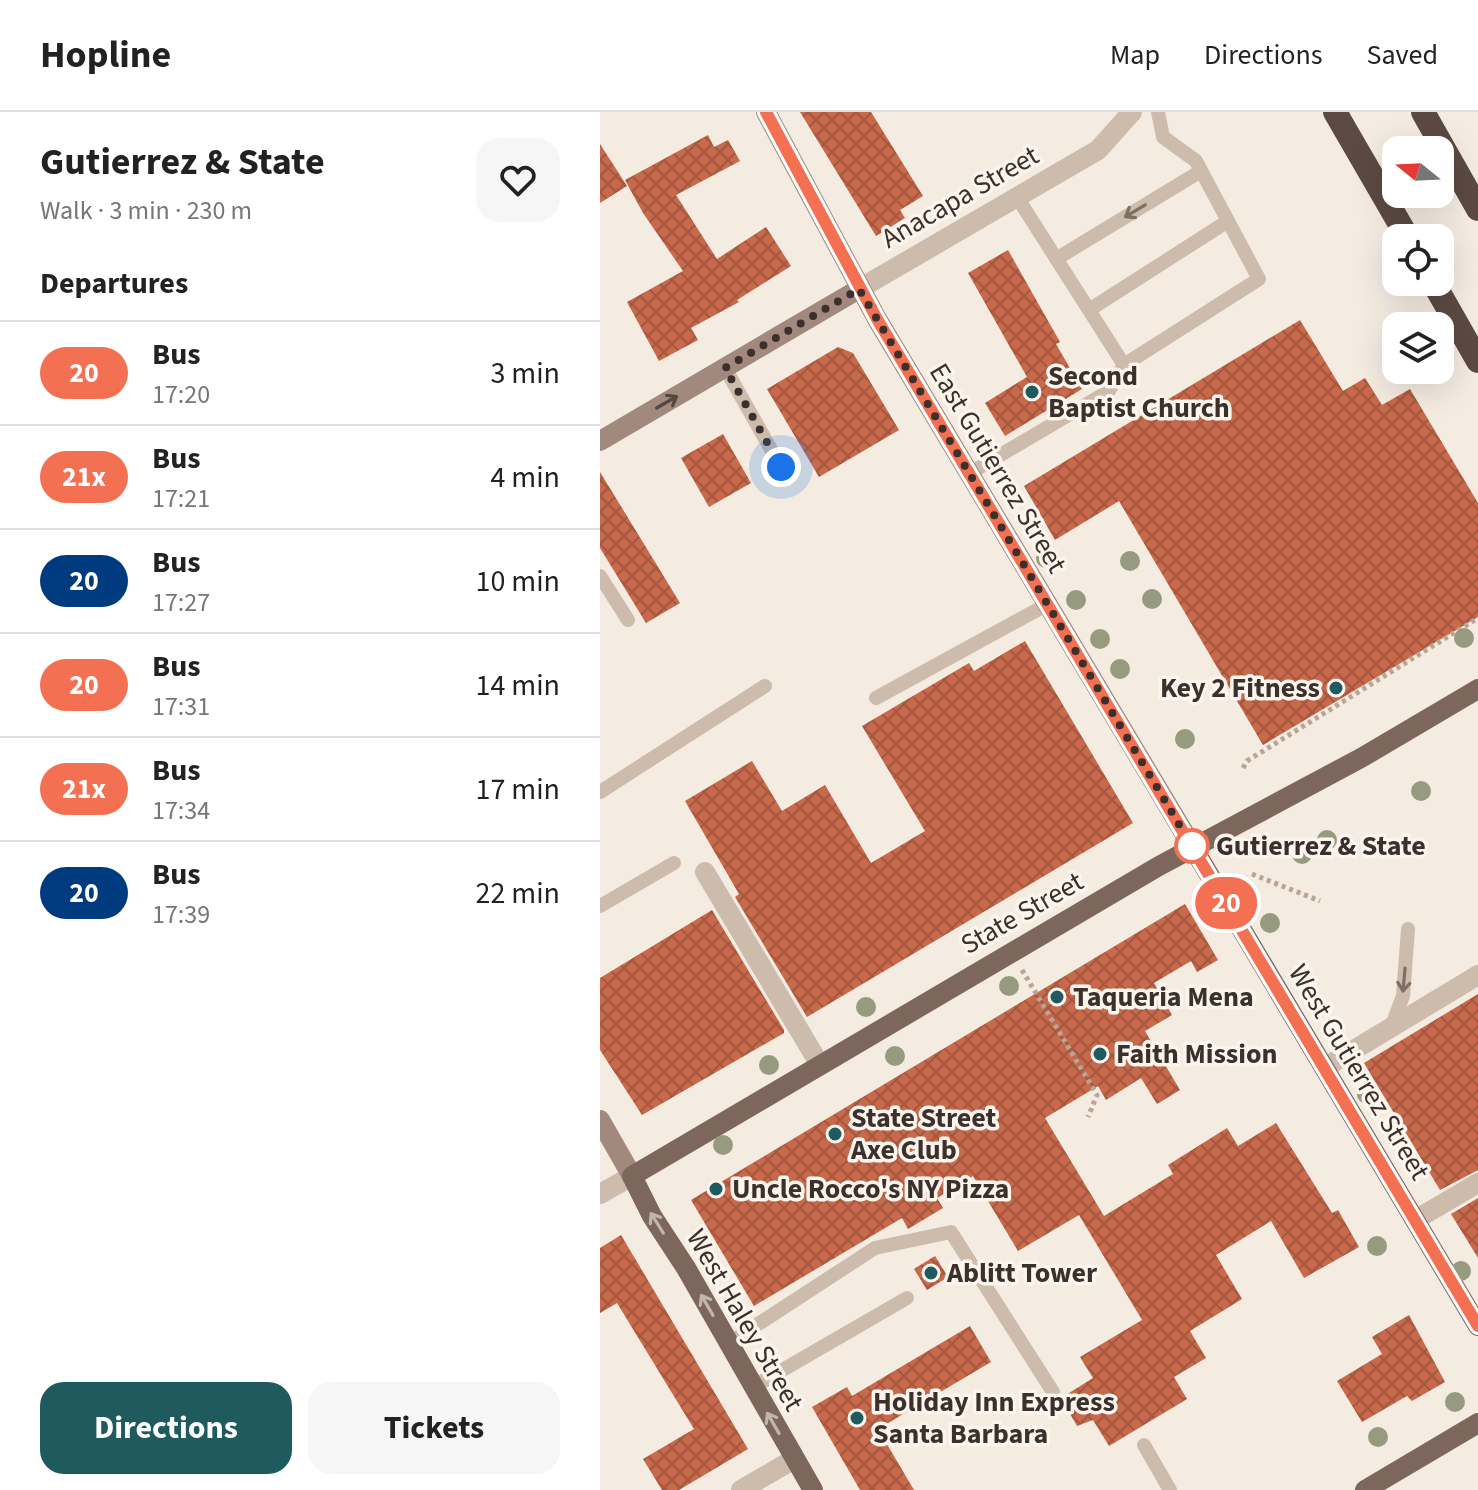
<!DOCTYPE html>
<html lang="en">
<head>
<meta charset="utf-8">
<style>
  :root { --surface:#fff; --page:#f6f6f6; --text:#222; --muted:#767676; --line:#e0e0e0; --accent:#1f5a5e }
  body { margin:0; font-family:"Source Sans 3",sans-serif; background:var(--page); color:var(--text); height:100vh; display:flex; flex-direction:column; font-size:30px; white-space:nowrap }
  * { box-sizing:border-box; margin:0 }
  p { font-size:26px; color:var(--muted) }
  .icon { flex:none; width:44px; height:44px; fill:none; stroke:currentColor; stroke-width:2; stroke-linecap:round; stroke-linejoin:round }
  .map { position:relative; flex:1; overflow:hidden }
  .details { display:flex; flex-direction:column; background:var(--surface); width:600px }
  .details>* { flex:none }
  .badge { padding:0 16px; border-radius:26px; font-size:28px; line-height:52px }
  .needle { width:52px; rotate:288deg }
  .controls { position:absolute; left:782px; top:24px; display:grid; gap:16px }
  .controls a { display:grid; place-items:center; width:72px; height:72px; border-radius:16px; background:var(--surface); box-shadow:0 8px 32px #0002; font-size:40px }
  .you { position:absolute; width:40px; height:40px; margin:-20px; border:6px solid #fff; border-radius:50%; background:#1a73e8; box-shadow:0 0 0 12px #1a73e833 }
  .map>.badge { position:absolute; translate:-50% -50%; box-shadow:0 0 0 4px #fff }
  h2 { padding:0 40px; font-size:30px; line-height:72px }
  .round { display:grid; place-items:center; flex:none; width:84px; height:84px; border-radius:24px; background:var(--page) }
  .summary { display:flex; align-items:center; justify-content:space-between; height:136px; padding:0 40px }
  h1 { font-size:38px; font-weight:700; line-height:60px }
  .button { display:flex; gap:16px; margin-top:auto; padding:16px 40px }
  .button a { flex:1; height:92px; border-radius:24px; background:var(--accent); color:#fff; font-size:32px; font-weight:700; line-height:92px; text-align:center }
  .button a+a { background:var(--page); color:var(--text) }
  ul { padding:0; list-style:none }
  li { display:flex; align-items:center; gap:24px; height:104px; padding:0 40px; border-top:2px solid var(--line) }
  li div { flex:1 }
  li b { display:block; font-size:30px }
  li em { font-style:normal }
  li .badge { min-width:88px; font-weight:700; text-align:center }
  header { display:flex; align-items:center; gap:48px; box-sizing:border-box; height:112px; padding:0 40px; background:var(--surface); border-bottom:2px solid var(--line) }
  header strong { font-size:38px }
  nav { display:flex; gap:44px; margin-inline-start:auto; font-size:28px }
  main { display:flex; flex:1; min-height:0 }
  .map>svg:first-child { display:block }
  .building { fill:url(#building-cross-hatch) }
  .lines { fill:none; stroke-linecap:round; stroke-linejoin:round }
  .path { stroke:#b9a596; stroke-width:5; stroke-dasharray:4 4; stroke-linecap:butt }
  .lane { stroke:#cdbbac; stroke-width:14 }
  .street { stroke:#cdbbac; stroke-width:20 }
  .secondary { stroke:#a18a7d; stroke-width:20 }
  .primary { stroke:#7d675c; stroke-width:20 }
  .highway { stroke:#5c4a42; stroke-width:24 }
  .tree { fill:#969b7f }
  .oneway { stroke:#7d6f65 }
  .oneway2 { stroke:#544640 }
  .oneway3 { stroke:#c2b5ac }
  .line-casing { stroke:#fff; stroke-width:18 }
  .line { stroke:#f37053; stroke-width:12 }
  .walk { stroke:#3b302b; stroke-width:8; stroke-dasharray:0 14.4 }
  .poi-dot { fill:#1f5a5e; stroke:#fbf5ee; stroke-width:3 }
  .stop-dot { fill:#fff; stroke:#f37053; stroke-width:4 }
  .labels { text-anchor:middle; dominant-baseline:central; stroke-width:7; stroke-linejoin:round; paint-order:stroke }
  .street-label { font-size:28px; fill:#3b302b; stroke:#fbf5ee }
  .poi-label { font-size:28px; font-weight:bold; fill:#3b302b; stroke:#fbf5ee; text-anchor:start }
  .stop-label { font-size:28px; font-weight:bold; fill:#3b302b; stroke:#fbf5ee; text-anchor:start }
</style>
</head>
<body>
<header>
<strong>Hopline</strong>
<nav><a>Map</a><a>Directions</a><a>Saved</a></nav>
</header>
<main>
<section class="details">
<div class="summary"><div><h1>Gutierrez &amp; State</h1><p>Walk · 3 min · 230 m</p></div><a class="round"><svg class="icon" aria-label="heart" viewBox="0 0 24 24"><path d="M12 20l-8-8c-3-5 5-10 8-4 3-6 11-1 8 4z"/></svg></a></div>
<h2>Departures</h2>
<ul>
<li><span class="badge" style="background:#f37053;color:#fff">20</span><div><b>Bus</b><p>17:20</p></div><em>3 min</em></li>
<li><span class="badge" style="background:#f37053;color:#fff">21x</span><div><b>Bus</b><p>17:21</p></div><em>4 min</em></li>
<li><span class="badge" style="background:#003b80;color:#fff">20</span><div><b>Bus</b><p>17:27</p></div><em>10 min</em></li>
<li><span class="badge" style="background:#f37053;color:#fff">20</span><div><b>Bus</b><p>17:31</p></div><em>14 min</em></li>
<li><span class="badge" style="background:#f37053;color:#fff">21x</span><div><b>Bus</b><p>17:34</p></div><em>17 min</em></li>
<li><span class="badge" style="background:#003b80;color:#fff">20</span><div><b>Bus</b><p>17:39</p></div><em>22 min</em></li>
</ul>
<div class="button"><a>Directions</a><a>Tickets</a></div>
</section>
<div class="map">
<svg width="878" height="1378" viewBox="0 0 878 1378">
  <defs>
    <pattern id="building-cross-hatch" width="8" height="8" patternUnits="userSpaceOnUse" patternTransform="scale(2)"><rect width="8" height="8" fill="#c8694b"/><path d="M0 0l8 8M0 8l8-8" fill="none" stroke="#a4573f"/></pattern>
  </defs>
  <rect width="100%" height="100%" fill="#f4ebe1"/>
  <path class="building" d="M200 0H271L323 84 300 98 305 106 276 124Z
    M108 23 114 35 128 28 140 49 76 83 117 147 166 115 191 154 137 188 139 190 91 216 98 228 59 249 27 190 83 159 43 101 25 68Z
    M0 32 27 74 0 91Z
    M408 138 460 230 456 232 482 277 405 324 385 291 427 265 368 161Z
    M700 208 743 279 765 266 782 293 810 277 878 391V505L663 633 519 389 455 428 424 374Z
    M238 235 253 241 299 318 219 365 167 277Z
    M123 322 151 371 109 395 81 346Z
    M0 360 80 491 46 511 0 436Z
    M425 529 533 711 207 905 135 785 139 782 85 689 152 649 182 699 225 673 271 751 325 719 262 614 369 551 374 559Z
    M585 792 618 848 597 860 591 849 554 871 572 903 545 919 580 978 557 992 541 966 506 988 498 974 445 1006 504 1104 573 1062 568 1053 627 1016 638 1034 676 1011 732 1101 738 1098 759 1135 704 1166 671 1109 616 1143 642 1187 590 1219 606 1246 574 1265 587 1287 509 1334 493 1308 477 1314 461 1286 493 1266 480 1245 542 1208 479 1103 418 1139 373 1064 337 1086 343 1096 308 1117 302 1106 154 1194 91 1088Z
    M112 798 184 918V921L42 1003 0 938V866Z
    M878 882V1058L840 1078 764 951Z
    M878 1086V1146L851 1102Z
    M21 1123 148 1337 79 1378H62L43 1347 94 1317 17 1191 0 1201V1136Z
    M335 1144 348 1165 327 1178 314 1157Z
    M809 1203 845 1270 812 1289 807 1284 762 1310 737 1269 782 1242 772 1225Z
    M370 1214 391 1250 278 1317 314 1378H260L212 1295 247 1275 252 1284Z"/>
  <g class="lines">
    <path class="path" d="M643 656 647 649 878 506
      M652 762 720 789
      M422 858 497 983 488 1005"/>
    <path class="lane" d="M417 85 524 253 659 167 596 49 563 25 558 0
      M456 147 601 59
      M489 198 628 109
      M125 256 181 355
      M370 361 509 279 524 253
      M0 464 28 508
      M276 586 446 493
      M0 680 165 574
      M0 794 74 751
      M791 916 803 884 808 817
      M129 1231 275 1136 351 1120 453 1280
      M153 1275 307 1186
      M544 1333 570 1378"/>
    <path class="street" d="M259 177 498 38 532 0
      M105 760 220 953
      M724 956 878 863
      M0 1082 32 1064
      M815 1108 878 1071
      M141 1378 194 1347"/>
    <path class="secondary" d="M166 0 277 207 592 734
      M0 329 259 177
      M0 1008 32 1064"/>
    <path class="primary" d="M592 734 878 1214
      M213 1378 86 1156 52 1104 32 1064 559 754 761 646 878 577
      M765 1378 878 1311"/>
    <path class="highway" d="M735 0 808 126
      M823 0 878 97
      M833 170 878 249"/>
  </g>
  <g class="tree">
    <circle cx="446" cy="446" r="10"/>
    <circle cx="530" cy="449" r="10"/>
    <circle cx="552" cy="487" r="10"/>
    <circle cx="476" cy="488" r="10"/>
    <circle cx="864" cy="526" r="10"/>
    <circle cx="500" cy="527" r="10"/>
    <circle cx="520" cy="557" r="10"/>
    <circle cx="585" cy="627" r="10"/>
    <circle cx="821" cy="679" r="10"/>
    <circle cx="727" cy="728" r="10"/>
    <circle cx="702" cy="742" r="10"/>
    <circle cx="670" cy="811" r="10"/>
    <circle cx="705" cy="868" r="10"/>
    <circle cx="409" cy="874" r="10"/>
    <circle cx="266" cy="895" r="10"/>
    <circle cx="295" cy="944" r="10"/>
    <circle cx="169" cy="953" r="10"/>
    <circle cx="767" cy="982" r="10"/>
    <circle cx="123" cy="1033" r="10"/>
    <circle cx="777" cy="1134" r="10"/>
    <circle cx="861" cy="1159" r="10"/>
    <circle cx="855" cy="1290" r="10"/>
    <circle cx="778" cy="1325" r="10"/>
  </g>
  <defs><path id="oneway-shaft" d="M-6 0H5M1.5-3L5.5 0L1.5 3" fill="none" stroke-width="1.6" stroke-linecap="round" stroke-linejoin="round" transform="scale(2)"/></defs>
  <g class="oneway">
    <use href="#oneway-shaft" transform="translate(535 99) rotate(149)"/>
    <use href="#oneway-shaft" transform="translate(804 868) rotate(95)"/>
  </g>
  <use class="oneway2" href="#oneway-shaft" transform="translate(67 290) rotate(-30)"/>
  <g class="oneway3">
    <use href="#oneway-shaft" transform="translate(57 1111) rotate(-122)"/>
    <use href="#oneway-shaft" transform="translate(107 1193) rotate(-120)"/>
    <use href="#oneway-shaft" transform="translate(173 1311) rotate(-120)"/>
  </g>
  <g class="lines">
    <defs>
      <path id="line" d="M166 0 277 207 878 1214"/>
    </defs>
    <use href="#line" class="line-casing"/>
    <use href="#line" class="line"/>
    <path class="walk" d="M181 355 125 256 259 177 592 734"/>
  </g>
  <g class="poi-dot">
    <circle cx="432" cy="280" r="8"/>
    <circle cx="736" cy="576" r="8"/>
    <circle cx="457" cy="885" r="8"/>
    <circle cx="500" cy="942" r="8"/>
    <circle cx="235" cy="1022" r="8"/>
    <circle cx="116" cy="1077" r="8"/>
    <circle cx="331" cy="1161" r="8"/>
    <circle cx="257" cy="1306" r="8"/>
  </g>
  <circle class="stop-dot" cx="592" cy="734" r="16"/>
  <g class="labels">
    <g class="street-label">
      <text transform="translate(360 85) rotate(-30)">Anacapa Street</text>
      <text transform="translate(398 356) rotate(59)">East Gutierrez Street</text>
      <text transform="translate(422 801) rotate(-30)">State Street</text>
      <text transform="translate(759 960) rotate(59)">West Gutierrez Street</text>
      <text transform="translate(145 1208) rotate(60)">West Haley Street</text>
    </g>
    <g class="poi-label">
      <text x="448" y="264">Second<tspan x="448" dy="32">Baptist Church</tspan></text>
      <text x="720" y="576" text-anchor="end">Key 2 Fitness</text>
      <text x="473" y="885">Taqueria Mena</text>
      <text x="516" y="942">Faith Mission</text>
      <text x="251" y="1006">State Street<tspan x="251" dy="32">Axe Club</tspan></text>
      <text x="132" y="1077">Uncle Rocco's NY Pizza</text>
      <text x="347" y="1161">Ablitt Tower</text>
      <text x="273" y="1290">Holiday Inn Express<tspan x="273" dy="32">Santa Barbara</tspan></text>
    </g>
    <g class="stop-label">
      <text x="616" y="734">Gutierrez &amp; State</text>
    </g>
  </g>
</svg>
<div class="controls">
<a><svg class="needle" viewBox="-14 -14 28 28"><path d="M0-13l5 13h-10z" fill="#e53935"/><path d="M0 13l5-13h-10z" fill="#767676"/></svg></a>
<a><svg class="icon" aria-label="locate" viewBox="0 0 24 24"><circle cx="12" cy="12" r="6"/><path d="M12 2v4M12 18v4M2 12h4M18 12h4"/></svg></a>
<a><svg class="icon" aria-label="layers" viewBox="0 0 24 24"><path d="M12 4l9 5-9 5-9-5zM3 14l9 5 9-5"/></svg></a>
</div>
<div class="you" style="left:181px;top:355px"></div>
<b class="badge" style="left:626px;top:791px;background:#f37053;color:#fff">20</b>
</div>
</main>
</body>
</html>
